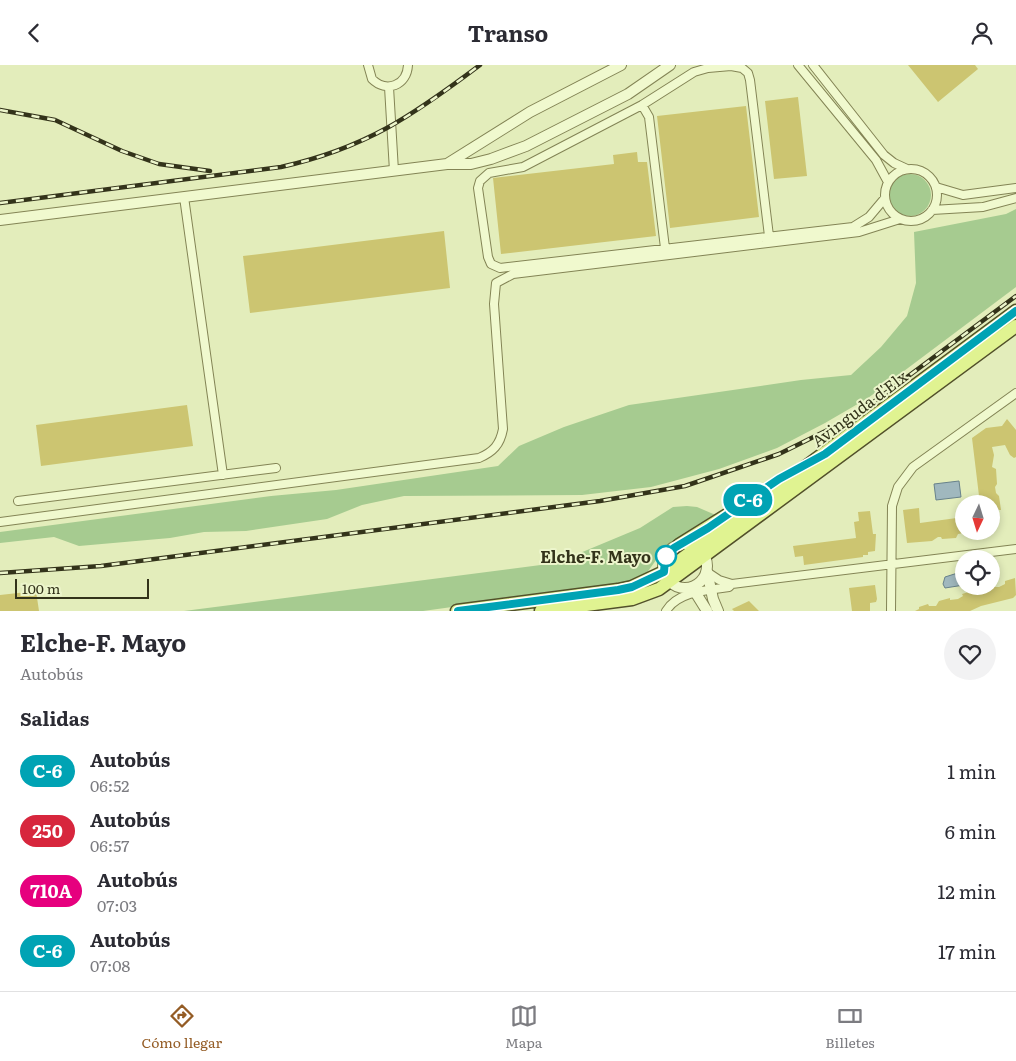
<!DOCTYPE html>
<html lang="es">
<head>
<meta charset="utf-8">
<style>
  :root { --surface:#fff; --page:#f2f2f3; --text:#2b2b33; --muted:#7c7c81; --line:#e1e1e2; --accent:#945c25 }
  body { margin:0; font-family:Literata,serif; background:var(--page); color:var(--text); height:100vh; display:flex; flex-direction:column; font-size:19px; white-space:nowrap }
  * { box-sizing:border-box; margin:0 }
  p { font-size:16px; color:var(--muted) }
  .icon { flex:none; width:28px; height:28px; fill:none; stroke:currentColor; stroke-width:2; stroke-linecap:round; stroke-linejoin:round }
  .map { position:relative; height:546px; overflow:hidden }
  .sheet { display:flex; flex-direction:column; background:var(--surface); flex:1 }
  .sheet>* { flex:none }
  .badge { padding:0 10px; border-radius:16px; font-size:18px; line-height:32px }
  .needle { width:32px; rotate:184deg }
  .buttons { position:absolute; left:955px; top:430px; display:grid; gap:10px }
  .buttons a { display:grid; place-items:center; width:45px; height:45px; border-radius:50%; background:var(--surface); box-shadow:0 2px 8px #0003; font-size:25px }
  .scale { position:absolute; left:15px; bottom:12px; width:134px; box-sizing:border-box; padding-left:5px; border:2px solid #33331a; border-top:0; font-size:14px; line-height:18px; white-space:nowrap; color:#33331a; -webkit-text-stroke:4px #ecf5cb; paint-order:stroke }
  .map>.badge { position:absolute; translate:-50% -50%; box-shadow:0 0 0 2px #fff }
  h2 { padding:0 20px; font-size:19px; line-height:45px }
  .round { display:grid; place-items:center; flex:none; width:52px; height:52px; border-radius:26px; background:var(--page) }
  .head { display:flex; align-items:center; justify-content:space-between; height:85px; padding:0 20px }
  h1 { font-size:24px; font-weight:700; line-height:38px }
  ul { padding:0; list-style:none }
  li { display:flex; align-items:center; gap:15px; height:60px; padding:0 20px }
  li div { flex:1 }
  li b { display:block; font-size:19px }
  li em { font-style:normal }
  li .badge { min-width:55px; font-weight:700; text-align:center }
  header { display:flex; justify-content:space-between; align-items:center; height:65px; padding:0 20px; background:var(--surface); font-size:22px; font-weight:700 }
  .menu { display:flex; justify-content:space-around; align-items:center; height:70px; border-top:1px solid var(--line); background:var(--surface); font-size:14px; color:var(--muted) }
  .menu a { display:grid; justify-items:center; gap:2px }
  .menu .on { color:var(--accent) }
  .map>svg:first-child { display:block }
  .green { fill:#a6cb90 }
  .water { fill:#a0b8be; stroke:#68828b }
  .building { fill:#ccc571 }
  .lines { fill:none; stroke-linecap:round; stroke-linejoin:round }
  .minor-casing { stroke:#838455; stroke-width:10 }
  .tertiary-casing { stroke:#838455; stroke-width:12 }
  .primary-casing { stroke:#52502a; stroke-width:15 }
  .minor { stroke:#f0f9ce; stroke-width:8 }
  .tertiary { stroke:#f0f9ce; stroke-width:10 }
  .primary { stroke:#e0f391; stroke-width:12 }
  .rail-casing { stroke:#33331a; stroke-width:4.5 }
  .rail { stroke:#ecf5cb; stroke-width:2.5; stroke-dasharray:8; stroke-linecap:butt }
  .line-casing { stroke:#fff; stroke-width:11 }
  .line { stroke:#00a3b4; stroke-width:8 }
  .stop-dot { fill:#fff; stroke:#00a3b4; stroke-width:2.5 }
  .labels { text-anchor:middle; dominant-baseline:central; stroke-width:4; stroke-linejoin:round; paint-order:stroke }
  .street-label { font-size:16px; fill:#33331a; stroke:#ecf5cb }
  .stop-label { font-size:16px; font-weight:bold; fill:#33331a; stroke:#ecf5cb; text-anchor:end }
</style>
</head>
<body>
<header><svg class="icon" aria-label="back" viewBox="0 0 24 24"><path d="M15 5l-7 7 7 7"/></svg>Transo<svg class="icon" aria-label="person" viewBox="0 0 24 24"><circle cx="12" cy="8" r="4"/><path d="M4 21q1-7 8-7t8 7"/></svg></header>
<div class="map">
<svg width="1016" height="546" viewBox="0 0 1016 546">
  <rect width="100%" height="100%" fill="#e3edbb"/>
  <path class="green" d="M889 130a21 21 0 1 1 42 0a21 21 0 1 1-42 0Z
    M1016 144V222L868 333 825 358 777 383 719 404 651 422 582 430 404 431 362 440 327 454 246 466 204 467 170 473 79 481 54 472 0 478V467L271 431 336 425 498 401 519 381 564 362 629 340 801 315 851 310 881 282 907 251 916 218 914 167 1006 149Z
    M687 441 697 442 718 451 664 484 646 509 628 518 423 546H184L556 498 640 463 673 442Z"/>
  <path class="water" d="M959 416 961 432 936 435 934 419Z
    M964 506V520L945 523 943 519 945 512Z"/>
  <path class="building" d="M908 0H975L978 4 938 37Z
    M798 32 807 111 774 114 765 36Z
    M746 41 759 152 670 163 657 51Z
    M637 87 638 97H647L656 171 501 189 493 113 614 99 613 90Z
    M444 166 450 223 250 248 243 191Z
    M187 340 193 381 41 401 36 360Z
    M1007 354 1016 365V392L1014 393 1010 390 1005 380 992 382 994 390 992 402 996 404 997 419 995 422 996 428 999 431 1001 445H998L999 452 995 453 991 458V439H980L972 373 986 363 1002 361Z
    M919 443 920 458 964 452V466H981L982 469 968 471 964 468 958 469 956 473 942 474 941 472H938L932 476 907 478 903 445Z
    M870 446 873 469H876L875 486 868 487V490H863V492L804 500 803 491 795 492 793 481 856 473 854 457 859 456 858 447Z
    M1015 513 1016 530 1013 533 981 541 970 546H915L919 544V542L928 539 929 541H936L939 536 950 533V535L958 534 963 531 962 529 972 526 973 528H980L984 525 983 522 991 521V517L993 522H999L1005 519V516Z
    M875 520 877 534 876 537 870 538V546H852L849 523Z
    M36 526 39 546H0V530Z
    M749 536 759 546H734L732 544Z"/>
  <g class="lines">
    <defs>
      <path id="minor" d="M368 0 372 14C386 28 407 21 408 0
        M798 0 876 95 888 117
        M813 0 884 90 894 98 907 104
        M389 22 394 106
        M642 40 649 52 665 183
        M885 130a26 26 0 1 1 52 0a26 26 0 1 1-52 0Z
        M936 122 963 130 1016 123
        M184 132 223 410
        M932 145 983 142 1016 133
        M769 171 750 15 748 8 742 3 731 1 708 3 694 7 642 40 523 102 489 108 480 116 478 123 488 192 491 199 500 203 853 162 869 152 885 133
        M18 436 276 403
        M0 457 479 393C493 387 500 380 503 364L494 239 496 218 513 209 859 167 900 154
        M707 507 719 515 732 519
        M666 546C678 526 709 525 729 522L732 519 1016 484
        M891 546 892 441 898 422 913 402 1016 328"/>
      <path id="tertiary" d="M447 99 530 47 621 0
        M0 155 447 99H471L491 94 526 81 628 29 670 0
        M663 501a22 22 0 1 1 44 0a22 22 0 1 1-44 0Z
        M707 506 713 534 718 546
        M692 522 707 546"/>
      <path id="primary" d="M679 480 727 450
        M457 546 618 525 632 522 664 507 1016 246
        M541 546 632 534 659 524 1016 261"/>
    </defs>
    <use href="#minor" class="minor-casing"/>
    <use href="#tertiary" class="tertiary-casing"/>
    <use href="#primary" class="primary-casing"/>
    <use href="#minor" class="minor"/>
    <use href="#tertiary" class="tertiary"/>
    <use href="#primary" class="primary"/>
    <defs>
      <path id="rail" d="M0 45 55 55 122 86 159 99 210 106
        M0 138 281 102C366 83 412 51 480 0
        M0 508 101 501 600 436 685 421 779 389 852 353 1016 231"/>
    </defs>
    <use href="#rail" class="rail-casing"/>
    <use href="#rail" class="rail"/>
  </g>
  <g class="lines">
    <defs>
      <path id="line" d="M458 546 618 525 632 522 664 507 665 495 674 483 708 463 779 414 825 389 1016 246"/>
    </defs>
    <use href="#line" class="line-casing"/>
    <use href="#line" class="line"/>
  </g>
  <circle class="stop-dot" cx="666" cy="491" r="10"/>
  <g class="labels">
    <g class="street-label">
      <text transform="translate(859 343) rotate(-37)">Avinguda d'Elx</text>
    </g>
    <g class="stop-label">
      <text x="651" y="491">Elche-F. Mayo</text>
    </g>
  </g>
</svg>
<div class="buttons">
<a><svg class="needle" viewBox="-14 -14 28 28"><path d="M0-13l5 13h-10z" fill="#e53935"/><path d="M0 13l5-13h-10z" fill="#7c7c81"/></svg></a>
<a><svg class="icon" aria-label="locate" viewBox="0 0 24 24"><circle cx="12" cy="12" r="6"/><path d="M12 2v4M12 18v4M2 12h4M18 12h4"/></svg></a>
</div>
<div class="scale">100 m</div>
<b class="badge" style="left:748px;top:435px;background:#00a3b4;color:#fff">C-6</b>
</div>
<section class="sheet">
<div class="head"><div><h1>Elche-F. Mayo</h1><p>Autobús</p></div><a class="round"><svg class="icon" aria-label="heart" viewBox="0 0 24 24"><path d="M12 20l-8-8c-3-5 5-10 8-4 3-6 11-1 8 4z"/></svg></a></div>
<h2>Salidas</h2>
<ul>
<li><span class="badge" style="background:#00a3b4;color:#fff">C-6</span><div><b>Autobús</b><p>06:52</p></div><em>1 min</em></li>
<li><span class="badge" style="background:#d7263d;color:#fff">250</span><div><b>Autobús</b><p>06:57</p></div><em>6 min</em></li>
<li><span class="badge" style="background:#e6007e;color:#fff">710A</span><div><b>Autobús</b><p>07:03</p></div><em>12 min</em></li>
<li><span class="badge" style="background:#00a3b4;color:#fff">C-6</span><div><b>Autobús</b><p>07:08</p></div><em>17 min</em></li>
</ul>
</section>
<nav class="menu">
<a class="on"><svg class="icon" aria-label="directions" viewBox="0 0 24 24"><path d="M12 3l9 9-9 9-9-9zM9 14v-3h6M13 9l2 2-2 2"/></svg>Cómo llegar</a>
<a><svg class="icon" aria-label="map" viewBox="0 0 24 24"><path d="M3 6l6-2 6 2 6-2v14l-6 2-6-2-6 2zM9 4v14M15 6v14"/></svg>Mapa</a>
<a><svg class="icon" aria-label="tickets" viewBox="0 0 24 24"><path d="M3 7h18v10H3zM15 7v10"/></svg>Billetes</a>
</nav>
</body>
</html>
